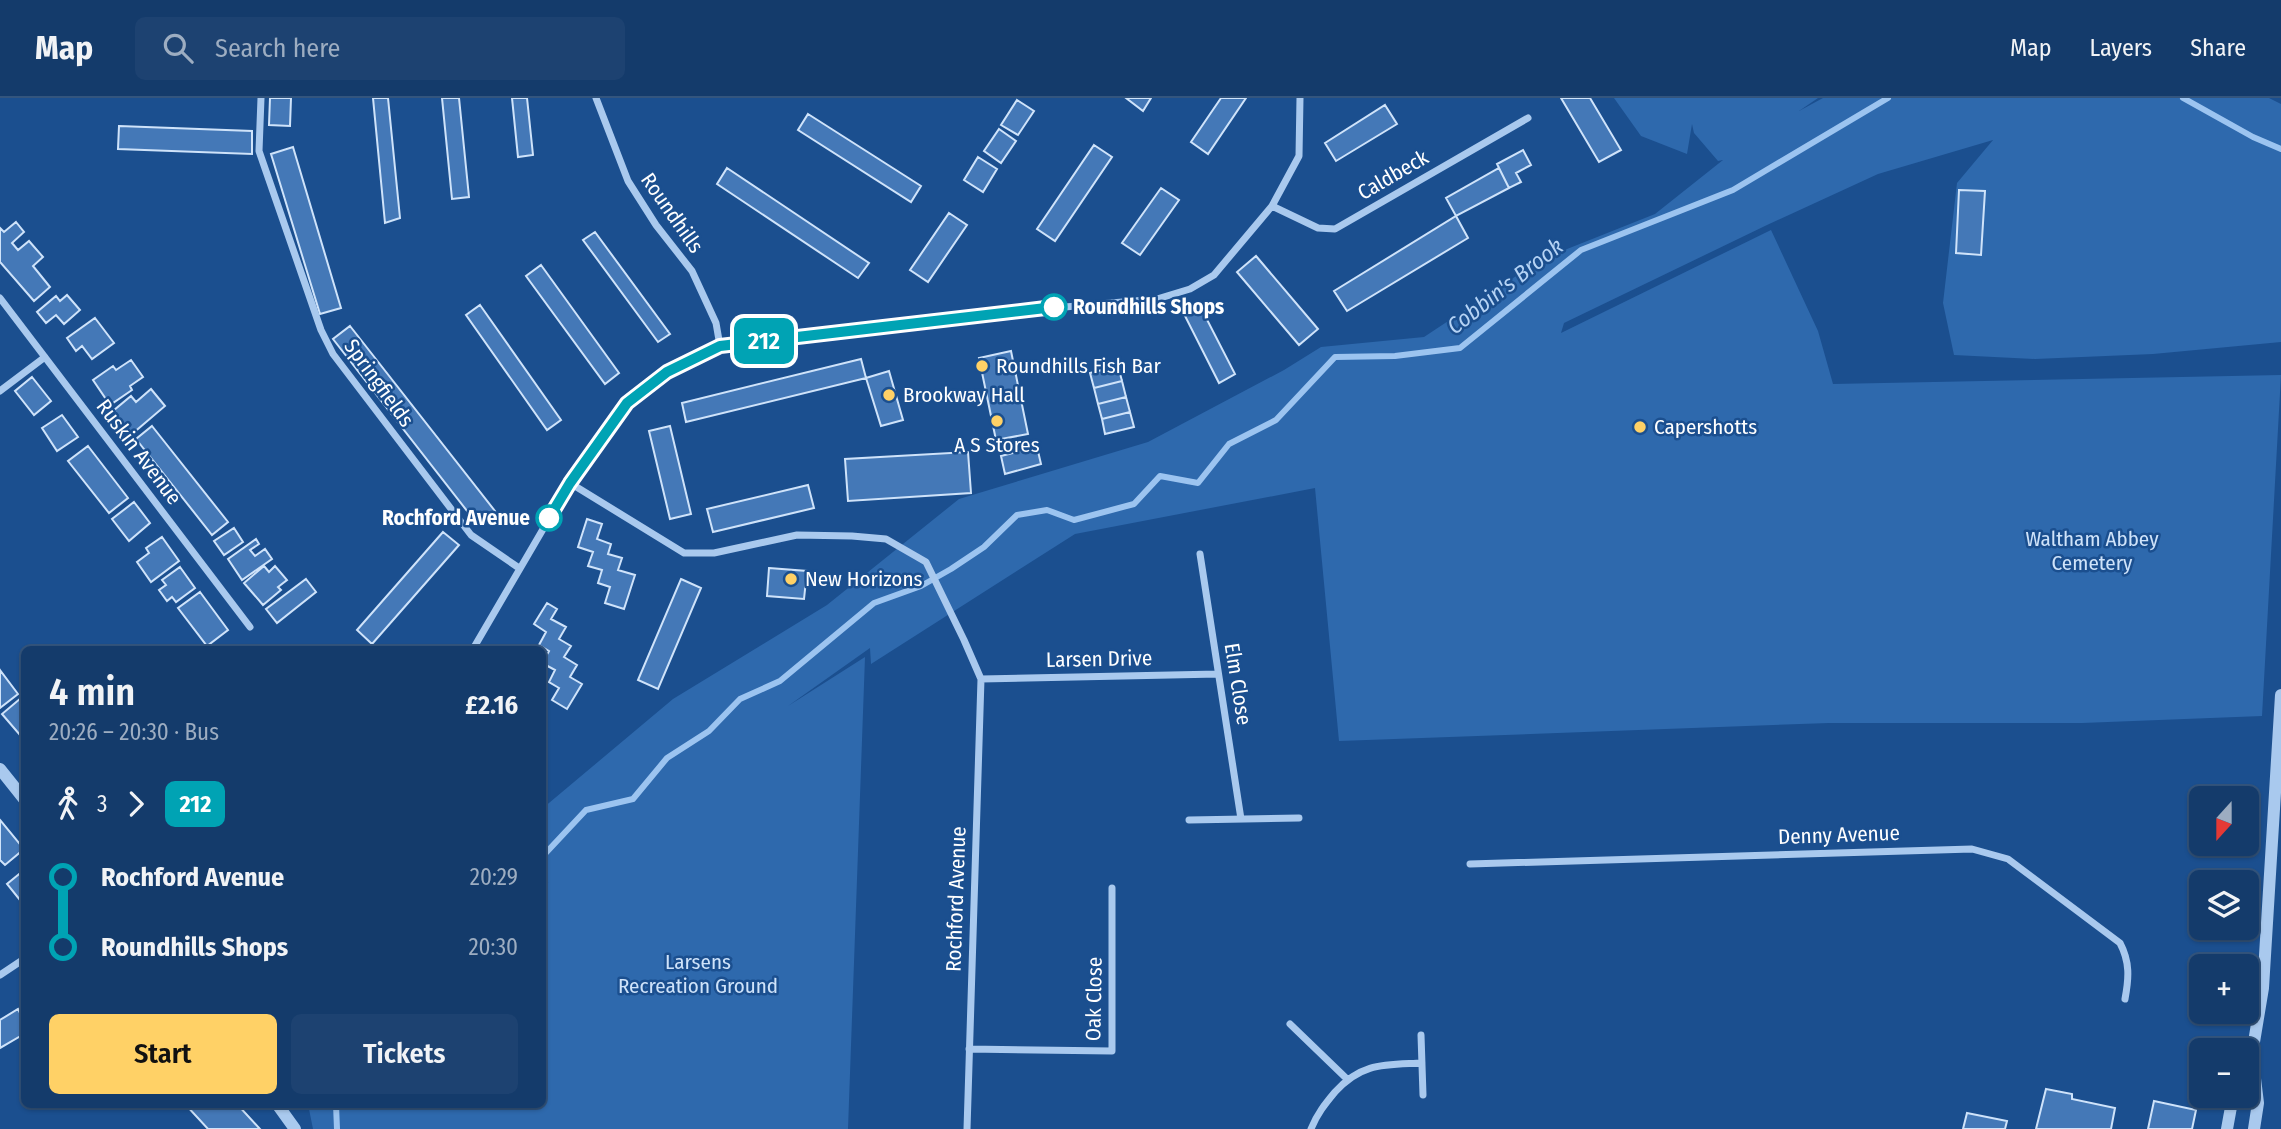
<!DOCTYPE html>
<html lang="en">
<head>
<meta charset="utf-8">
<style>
  :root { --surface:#143b6b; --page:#1d4271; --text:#f1f3f6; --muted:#9dadc1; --line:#33557e; --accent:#ffd166 }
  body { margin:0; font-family:"Fira Sans Condensed",sans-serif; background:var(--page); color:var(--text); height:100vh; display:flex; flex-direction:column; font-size:26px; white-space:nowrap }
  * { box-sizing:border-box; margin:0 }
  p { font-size:23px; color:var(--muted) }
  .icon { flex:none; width:38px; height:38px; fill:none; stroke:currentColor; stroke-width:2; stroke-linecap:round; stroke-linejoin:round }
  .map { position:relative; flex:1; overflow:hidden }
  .details { position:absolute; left:21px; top:548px; width:525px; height:462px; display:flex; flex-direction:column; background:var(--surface); border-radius:10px; box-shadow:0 2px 5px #0004,0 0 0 2px var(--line) }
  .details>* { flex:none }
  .badge { padding:0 14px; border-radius:10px; font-size:24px; line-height:46px }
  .needle { width:46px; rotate:201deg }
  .fabs { position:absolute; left:2189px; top:688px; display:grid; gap:14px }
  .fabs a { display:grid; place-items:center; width:70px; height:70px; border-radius:10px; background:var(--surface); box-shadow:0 2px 5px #0004,0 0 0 2px var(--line); font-size:35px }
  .map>.badge { position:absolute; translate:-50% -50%; box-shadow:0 0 0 4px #fff }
  .legs { display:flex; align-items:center; gap:10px; height:77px; padding:0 28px; font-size:23px }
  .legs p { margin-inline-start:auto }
  .summary { display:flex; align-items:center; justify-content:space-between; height:119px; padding:0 28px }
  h1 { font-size:38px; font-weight:600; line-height:52px }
  .primary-button { display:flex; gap:14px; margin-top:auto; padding:14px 28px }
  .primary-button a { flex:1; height:80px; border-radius:10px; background:var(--accent); color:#111; font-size:28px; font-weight:600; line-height:80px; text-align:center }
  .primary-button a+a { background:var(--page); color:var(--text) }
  ul { padding:0 28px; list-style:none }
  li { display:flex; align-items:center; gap:24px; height:70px; font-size:26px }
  li i { display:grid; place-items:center; width:10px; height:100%; margin:0 9px; background:currentColor }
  li i::after { content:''; width:18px; height:18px; margin:-9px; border:5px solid; border-radius:50%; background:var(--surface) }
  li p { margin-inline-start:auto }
  li:first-child i { background:linear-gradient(#0000 50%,currentColor 0) }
  li:last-child i { background:linear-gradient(currentColor 50%,#0000 0) }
  header { display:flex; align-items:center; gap:42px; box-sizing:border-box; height:98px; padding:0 35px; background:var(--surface); border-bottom:2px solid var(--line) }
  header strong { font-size:33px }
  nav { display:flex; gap:38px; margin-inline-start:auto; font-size:24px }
  .search { width:490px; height:63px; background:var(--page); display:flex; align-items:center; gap:18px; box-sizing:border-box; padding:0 24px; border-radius:10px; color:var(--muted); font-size:26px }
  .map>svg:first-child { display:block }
  .green { fill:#2e69ad }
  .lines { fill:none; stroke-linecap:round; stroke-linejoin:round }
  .stream { stroke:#9cc4f0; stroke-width:6 }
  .building { fill:#4478b7; stroke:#cfe3fa; stroke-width:2 }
  .minor { stroke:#a9c9ee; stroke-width:7 }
  .tertiary { stroke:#a9c9ee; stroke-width:12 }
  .line-1-casing { stroke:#fff; stroke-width:16 }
  .line-1 { stroke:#00a3b4; stroke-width:10 }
  .stop-1-dot { fill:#fff; stroke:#00a3b4; stroke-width:3.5 }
  .poi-dot { fill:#ffd166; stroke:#1b4f8f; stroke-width:2.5 }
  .labels { text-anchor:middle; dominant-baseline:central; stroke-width:5; stroke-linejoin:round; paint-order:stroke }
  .street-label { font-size:21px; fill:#fff; stroke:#1b4f8f }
  .stop-label { font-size:21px; font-weight:bold; fill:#fff; stroke:#1b4f8f; text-anchor:start }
  .poi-label { font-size:21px; fill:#fff; stroke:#1b4f8f; text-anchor:start }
  .park-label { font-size:21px; fill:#cfe3fa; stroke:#1b4f8f }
  .water-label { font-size:23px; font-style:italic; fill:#b5d3f5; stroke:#1b4f8f }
</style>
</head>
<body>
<header>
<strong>Map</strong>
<div class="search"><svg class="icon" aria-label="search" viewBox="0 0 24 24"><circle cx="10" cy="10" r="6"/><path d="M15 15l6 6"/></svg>Search here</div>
<nav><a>Map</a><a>Layers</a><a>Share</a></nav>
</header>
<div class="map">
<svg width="2281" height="1031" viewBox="0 0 2281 1031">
  <rect width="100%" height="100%" fill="#1b4f8f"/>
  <path class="green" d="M1614 0H1818L1799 13 1823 0H2269L2281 6V244L2153 256 2035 261 1954 257 1943 205 1957 85 1993 42 1878 76 1767 127 1564 225 1561 235 1771 132 1818 233 1833 286 2281 277 2262 618 2082 625H1829L1339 643 1315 390 1075 436 871 566 870 550 788 608 865 559 848 1031H313L308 1006H542L543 794 548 785 581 765 543 788V710L673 601 827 507 959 401 1148 344 1284 272 1321 249 1424 239 1542 161 1655 116 1723 62 1718 63 1694 35 1692 26 1687 56 1641 38Z"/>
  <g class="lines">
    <path class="stream" d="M2183 0 2253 39 2281 51
      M542 759 586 712 633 701 667 660 709 633 740 601 780 583 874 505 921 488 951 471 984 449 1017 417 1047 412 1074 422 1134 406 1160 378 1198 385 1229 346 1276 322 1335 259 1395 258 1460 250 1581 152 1733 92 1888 0
      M336 1006 337 1031"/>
  </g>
  <path class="building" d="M270 0H291L290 28 269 27Z
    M373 0H388L400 120 385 125Z
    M442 0H459L469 99 452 101Z
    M512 0H527L533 57 518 59Z
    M1126 0H1151L1143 13Z
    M1221 0H1246L1208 56 1191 44Z
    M1561 0H1590L1621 52 1599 64Z
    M1017 2 1034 13 1018 37 1001 27Z
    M1385 7 1397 26 1336 63 1325 45Z
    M808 16 921 88 911 104 798 32Z
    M119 28 252 33V56L118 51Z
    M999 31 1016 43 1001 65 984 53Z
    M1094 47 1112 59 1055 143 1037 131Z
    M293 49 341 210 320 216 271 56Z
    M1523 52 1531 67 1516 75 1521 84 1509 90 1497 66Z
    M978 59 997 71 983 94 964 82Z
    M727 70 869 165 858 180 717 86Z
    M1499 70 1509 90 1456 118 1446 100Z
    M1161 90 1179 102 1140 157 1122 145Z
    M1959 92 1985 93 1981 157 1956 155Z
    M949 115 967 127 928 184 910 172Z
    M1456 118 1468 140 1347 213 1334 193Z
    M16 124 24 134 12 145 18 152 29 143 43 159 33 168 50 189 34 203 0 164V130L4 134Z
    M595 134 670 236 658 244 583 142Z
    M1256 158 1318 231 1299 247 1237 174Z
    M541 167 619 275 605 286 526 178Z
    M67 197 80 212 64 226 56 217 46 225 37 214 56 198 60 203Z
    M480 207 561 322 547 332 466 217Z
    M1200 208 1235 276 1219 285 1184 216Z
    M95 220 114 245 92 261 82 248 76 253 67 240Z
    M350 228 495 413 478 427 333 241Z
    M1011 253 1028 336 996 342 979 260Z
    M861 261 866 280 686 324 682 305Z
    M131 262 143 279 130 288 132 292 110 307 93 282 113 268 116 272Z
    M1118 268 1122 283 1094 290 1090 275Z
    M889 273 903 322 881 328 866 280Z
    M32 279 51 303 34 317 15 293Z
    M1122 283 1126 299 1098 306 1094 290Z
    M151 291 165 308 132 336 113 313 131 298 136 304Z
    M1126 299 1130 314 1102 321 1098 306Z
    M1130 314 1134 329 1105 336 1102 321Z
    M62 317 78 339 57 353 42 330Z
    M152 328 228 424 212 437 136 341Z
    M670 328 691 416 670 421 649 333Z
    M88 348 128 400 109 415 68 363Z
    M1037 349 1041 366 1005 376 1001 358Z
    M968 354 971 395 848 403 845 361Z
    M808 387 814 410 713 434 707 411Z
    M134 404 150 425 129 443 112 421Z
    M587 421 602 426 597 441 611 446 608 456 622 460 618 472 635 477 624 511 605 505 610 489 598 485 602 472 588 468 593 454 578 449Z
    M234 430 243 444 224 457 214 443Z
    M443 434 459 447 372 546 357 532Z
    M162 439 179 463 151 484 137 464 149 455 146 450Z
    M256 441 259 446 250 452 255 458 265 451 272 461 242 482 228 461Z
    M264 468 269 474 275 468 287 482 278 489 281 492 263 507 244 485Z
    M180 469 195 490 176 504 172 499 167 503 159 492 166 487 162 482Z
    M769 470 807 473 804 501 767 498Z
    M306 481 316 494 277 525 266 511Z
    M681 481 701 490 658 591 638 582Z
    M200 494 228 532 207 548 178 510Z
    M547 505 557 511 551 521 566 529 559 541 571 548 564 559 577 567 570 579 582 586 567 611 552 602 559 590 549 584 555 572 542 565 549 553 539 547 546 534 534 526Z
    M0 572 18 596 0 610Z
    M21 600 24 605V633L20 637 2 616Z
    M0 722 24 751 5 767 0 762Z
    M24 772V799L20 802 7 786Z
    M18 911 24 923V936L0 950V922Z
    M2046 991 2072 996V1001L2115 1010 2111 1031H2036Z
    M2154 1003 2196 1012 2192 1031H2148Z
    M185 1006H237L260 1031H208Z
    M1967 1015 2007 1023 2005 1031H1963Z"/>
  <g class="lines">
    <path class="minor" d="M261 0 259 53 321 232 333 256 471 437 519 470
      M596 0 628 83 656 127 692 173 716 225 720 248
      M1272 108 1318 130 1335 131 1528 20
      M0 200 250 529
      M0 293 45 259
      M570 385 684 455H714L797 437 852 438 886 441 926 464 964 542 981 581 967 1031
      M1200 456 1241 721
      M473 551 570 385 627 305 667 274 720 248 1007 214 1157 201 1190 191 1214 177 1272 108 1299 58 1300 0
      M981 581 1218 576
      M1189 722 1299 720
      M1470 766 1972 751 2008 761 2120 845C2130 864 2129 880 2125 901
      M0 877 24 861
      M1290 926 1347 981
      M1421 937 1423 997
      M969 951 1112 953V790
      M1311 1031C1317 1016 1325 1006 1335 994 1362 964 1385 967 1422 965"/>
    <path class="tertiary" d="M0 671 24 701
      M2252 956 2258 1005 2254 1031
      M2247 966 2252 956 2263 890 2281 597
      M277 1006 295 1031
      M2227 1031 2233 998"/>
  </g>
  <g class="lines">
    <defs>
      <path id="line-1" d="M549 420 570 385 627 305 667 274 720 248 1054 209"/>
    </defs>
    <use href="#line-1" class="line-1-casing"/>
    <use href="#line-1" class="line-1"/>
  </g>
  <g class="stop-1-dot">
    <circle cx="1054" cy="209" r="12"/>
    <circle cx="549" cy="420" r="12"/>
  </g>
  <g class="poi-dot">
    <circle cx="982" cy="268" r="7"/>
    <circle cx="889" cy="297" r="7"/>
    <circle cx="997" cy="323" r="7"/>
    <circle cx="1640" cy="329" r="7"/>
    <circle cx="791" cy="481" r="7"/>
  </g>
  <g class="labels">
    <g class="street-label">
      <text transform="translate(1393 77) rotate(-30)">Caldbeck</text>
      <text transform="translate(672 115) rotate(55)">Roundhills</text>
      <text transform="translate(379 285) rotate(54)">Springfields</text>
      <text transform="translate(139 354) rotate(53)">Ruskin Avenue</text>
      <text transform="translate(1099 561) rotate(-1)">Larsen Drive</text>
      <text transform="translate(1238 586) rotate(81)">Elm Close</text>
      <text transform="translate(1839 737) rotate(-2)">Denny Avenue</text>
      <text transform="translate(956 801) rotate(-88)">Rochford Avenue</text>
      <text transform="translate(1094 901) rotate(-89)">Oak Close</text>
    </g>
    <g class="stop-label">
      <text x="1073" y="209">Roundhills Shops</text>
      <text x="530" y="420" text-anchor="end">Rochford Avenue</text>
    </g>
    <g class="poi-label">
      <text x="996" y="268">Roundhills Fish Bar</text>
      <text x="903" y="297">Brookway Hall</text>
      <text x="1654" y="329">Capershotts</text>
      <text x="997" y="347" text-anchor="middle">A S Stores</text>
      <text x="805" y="481">New Horizons</text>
    </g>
    <g class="park-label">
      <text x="2092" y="441">Waltham Abbey<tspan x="2092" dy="24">Cemetery</tspan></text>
      <text x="698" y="864">Larsens<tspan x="698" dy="24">Recreation Ground</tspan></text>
    </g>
    <g class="water-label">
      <text transform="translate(1505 188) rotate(-38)">Cobbin's Brook</text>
    </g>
  </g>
</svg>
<div class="fabs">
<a><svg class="needle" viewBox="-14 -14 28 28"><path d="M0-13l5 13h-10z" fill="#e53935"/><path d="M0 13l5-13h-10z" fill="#9dadc1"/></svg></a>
<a><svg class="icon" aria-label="layers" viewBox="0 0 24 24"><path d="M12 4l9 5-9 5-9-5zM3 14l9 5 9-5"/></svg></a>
<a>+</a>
<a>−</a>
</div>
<b class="badge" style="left:764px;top:243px;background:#00a3b4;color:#fff">212</b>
<section class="details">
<div class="summary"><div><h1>4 min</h1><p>20:26 – 20:30 · Bus</p></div><b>£2.16</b></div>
<div class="legs"><svg class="icon" aria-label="walk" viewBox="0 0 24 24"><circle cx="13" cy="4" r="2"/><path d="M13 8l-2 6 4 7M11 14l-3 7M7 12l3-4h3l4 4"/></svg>3<svg class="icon" aria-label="forward" viewBox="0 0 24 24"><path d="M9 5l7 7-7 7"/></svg><b class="badge" style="background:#00a3b4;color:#fff">212</b></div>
<ul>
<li><i style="color:#00a3b4"></i><b>Rochford Avenue</b><p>20:29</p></li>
<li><i style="color:#00a3b4"></i><b>Roundhills Shops</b><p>20:30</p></li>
</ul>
<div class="primary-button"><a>Start</a><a>Tickets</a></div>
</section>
</div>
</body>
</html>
